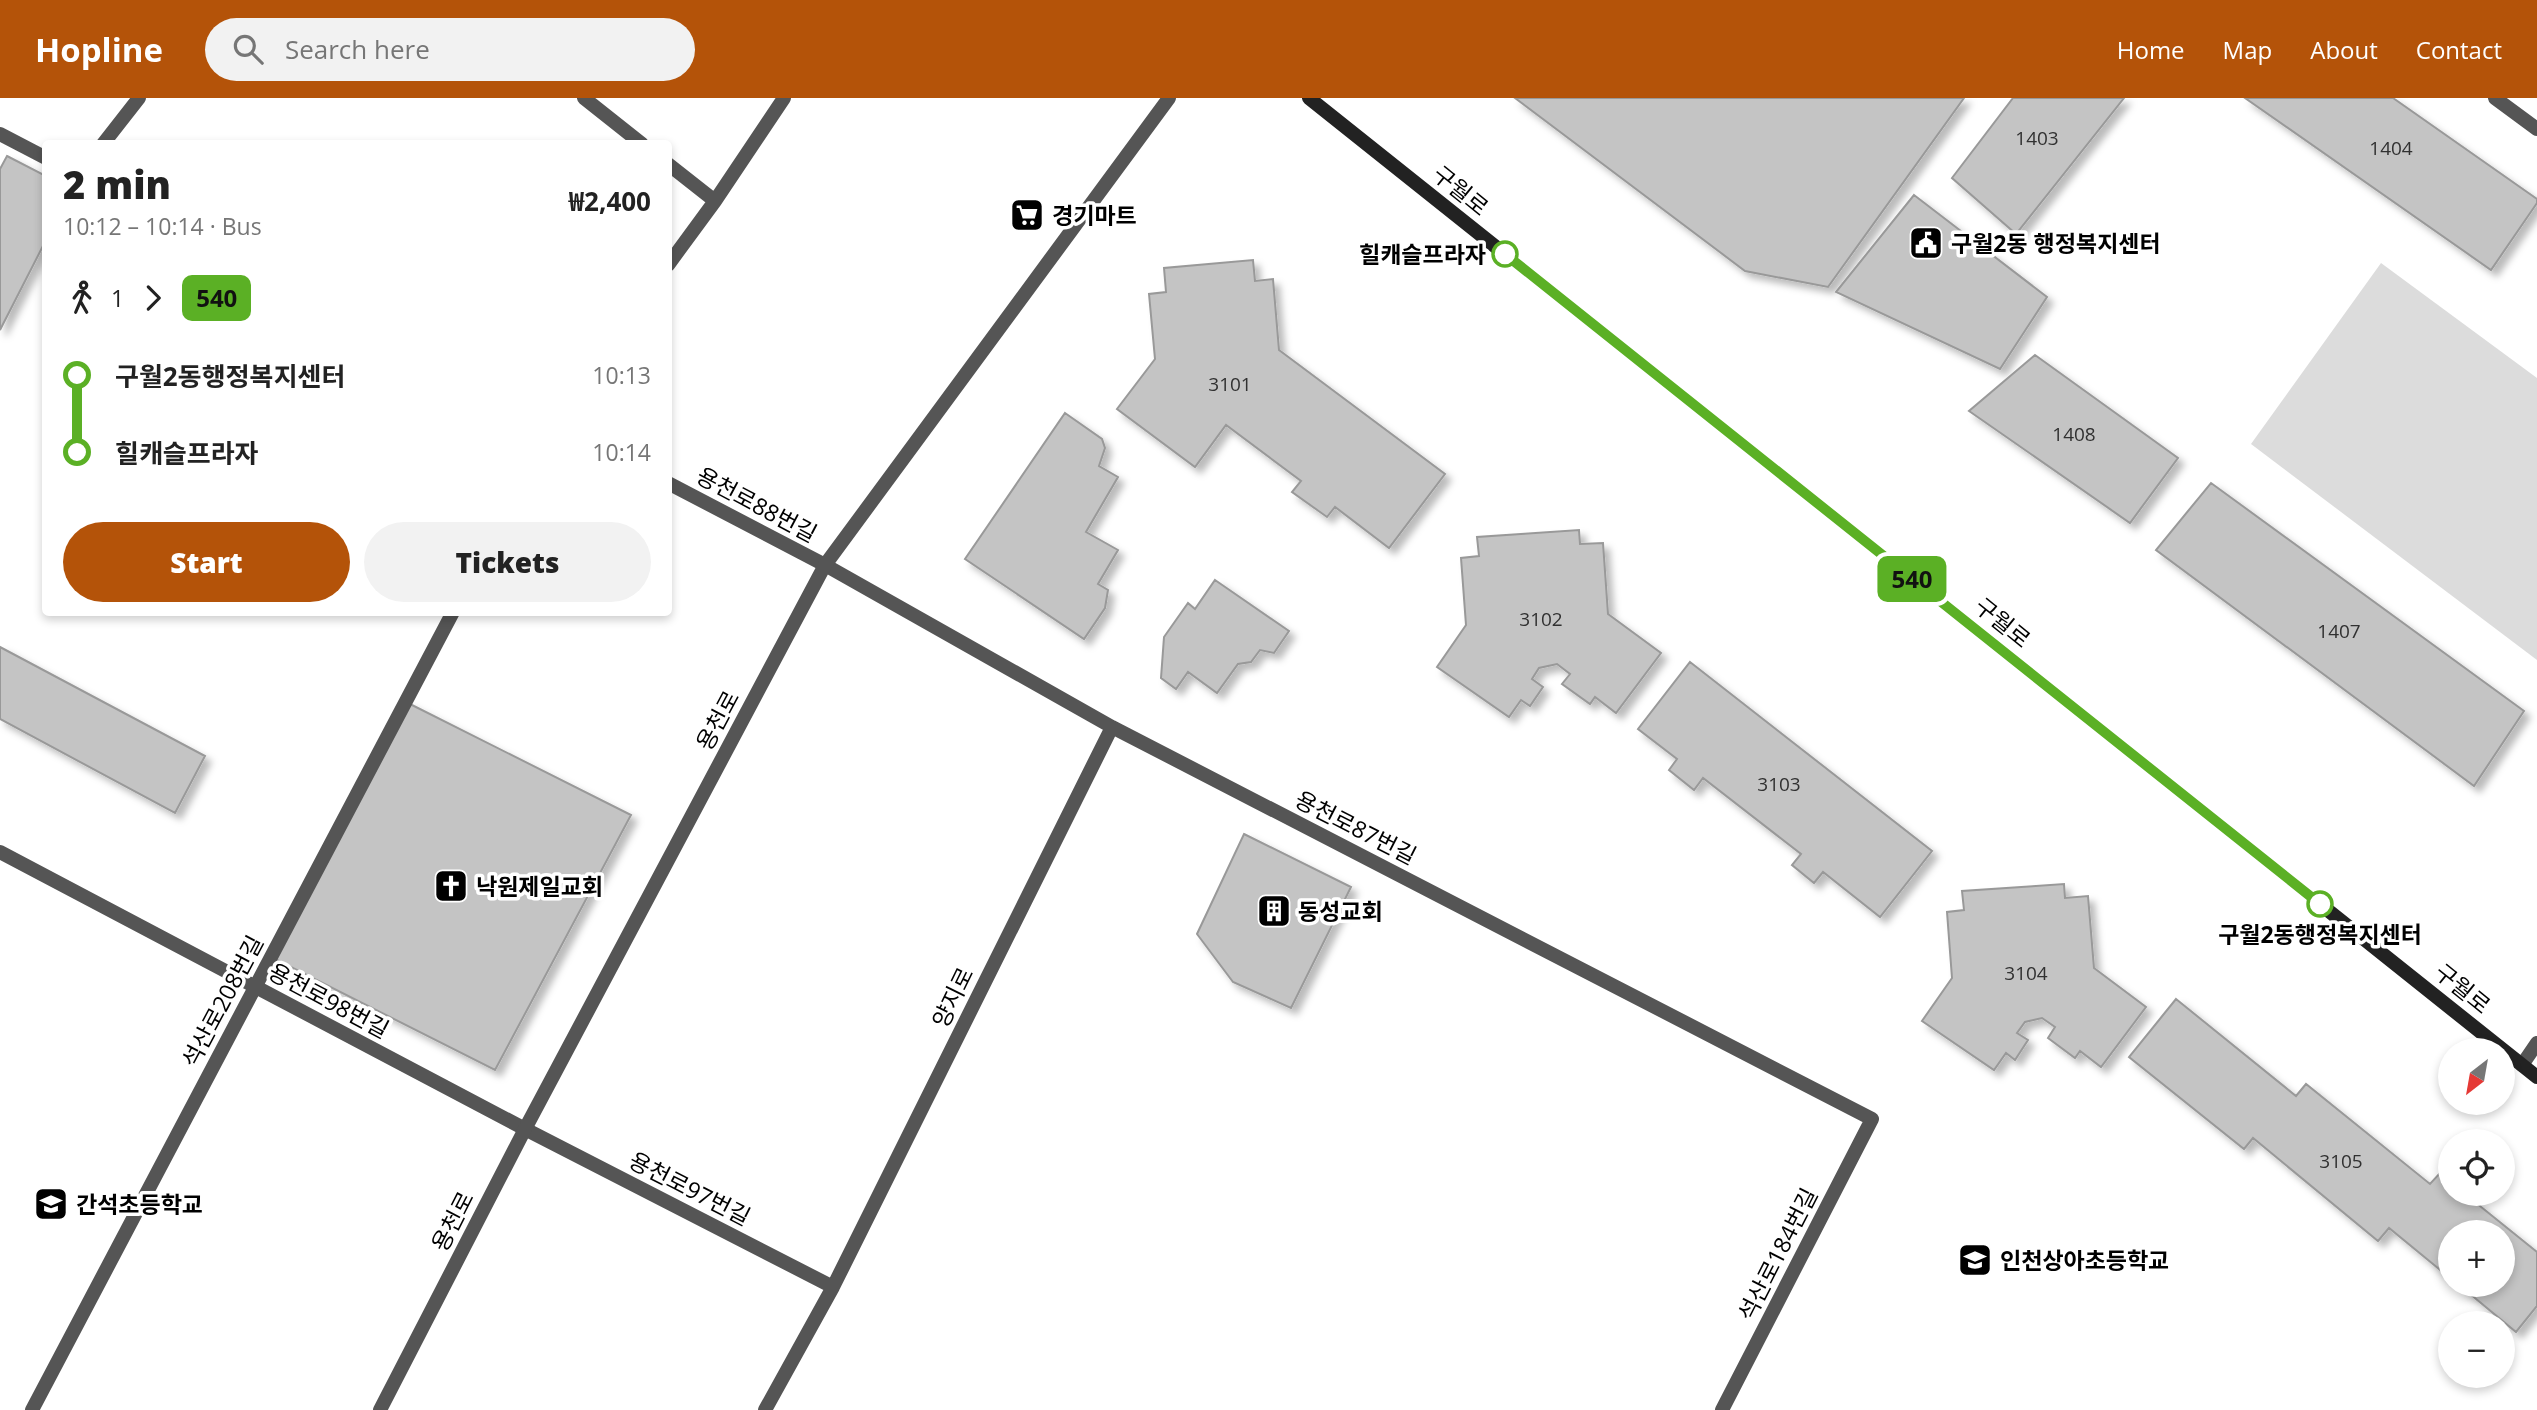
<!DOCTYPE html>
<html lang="en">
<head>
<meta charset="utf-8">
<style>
  :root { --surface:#fff; --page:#f2f2f2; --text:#222; --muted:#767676; --accent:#b45309 }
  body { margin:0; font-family:"Open Sans","Noto Sans KR",sans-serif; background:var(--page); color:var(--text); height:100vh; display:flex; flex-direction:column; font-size:26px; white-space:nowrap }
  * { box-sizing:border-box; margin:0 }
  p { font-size:23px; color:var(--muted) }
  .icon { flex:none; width:38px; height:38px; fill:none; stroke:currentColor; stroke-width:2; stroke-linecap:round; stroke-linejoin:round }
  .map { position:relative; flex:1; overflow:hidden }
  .side { position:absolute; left:42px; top:42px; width:630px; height:476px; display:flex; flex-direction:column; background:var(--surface); border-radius:7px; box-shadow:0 4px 10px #0003 }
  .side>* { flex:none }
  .badge { padding:0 14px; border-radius:10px; font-size:24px; line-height:46px }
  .needle { width:46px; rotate:211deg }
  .tools { position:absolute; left:2438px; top:940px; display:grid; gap:14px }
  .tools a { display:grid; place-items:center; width:77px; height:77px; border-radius:50%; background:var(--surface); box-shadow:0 4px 10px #0003; font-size:35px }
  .map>.badge { position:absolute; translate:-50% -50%; box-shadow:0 0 0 4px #fff }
  .legs { display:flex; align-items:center; gap:10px; height:77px; padding:0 21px; font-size:23px }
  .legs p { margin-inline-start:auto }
  .overview { display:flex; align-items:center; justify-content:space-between; height:119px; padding:0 21px }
  h1 { font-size:38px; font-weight:800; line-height:52px }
  .cta { display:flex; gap:14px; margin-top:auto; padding:14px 21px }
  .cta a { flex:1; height:80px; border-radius:42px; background:var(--accent); color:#fff; font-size:28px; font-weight:800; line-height:80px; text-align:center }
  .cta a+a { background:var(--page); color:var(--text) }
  ul { padding:0 21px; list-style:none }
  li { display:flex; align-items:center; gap:24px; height:77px; font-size:26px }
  li i { display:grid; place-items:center; width:10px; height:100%; margin:0 9px; background:currentColor }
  li i::after { content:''; width:18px; height:18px; margin:-9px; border:5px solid; border-radius:50%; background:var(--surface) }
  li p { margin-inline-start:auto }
  li:first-child i { background:linear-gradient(#0000 50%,currentColor 0) }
  li:last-child i { background:linear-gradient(currentColor 50%,#0000 0) }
  header { display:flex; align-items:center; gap:42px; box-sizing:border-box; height:98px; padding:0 35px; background:var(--accent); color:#fff }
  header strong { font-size:33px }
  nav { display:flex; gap:38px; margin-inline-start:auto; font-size:24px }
  .search { width:490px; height:63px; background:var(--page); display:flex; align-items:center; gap:18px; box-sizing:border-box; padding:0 24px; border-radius:38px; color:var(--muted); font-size:26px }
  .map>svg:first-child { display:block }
  .green { fill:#dcdcdc }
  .building { fill:#c4c4c4; stroke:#999; stroke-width:2; filter:url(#shadow) }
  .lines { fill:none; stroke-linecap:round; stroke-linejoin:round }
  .service { stroke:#555; stroke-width:14 }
  .tertiary { stroke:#555; stroke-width:14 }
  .secondary { stroke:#222; stroke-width:14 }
  .line-1-casing { stroke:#fff; stroke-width:16 }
  .line-1 { stroke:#5bb025; stroke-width:10 }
  .stop-1-dot { fill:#fff; stroke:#5bb025; stroke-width:3.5 }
  .labels { text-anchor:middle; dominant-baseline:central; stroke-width:7; stroke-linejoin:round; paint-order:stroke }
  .number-label { font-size:19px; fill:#313131 }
  .street-label { font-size:23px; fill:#000; stroke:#fff }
  .poi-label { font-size:23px; font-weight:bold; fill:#000; stroke:#fff; text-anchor:start }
  .stop-label { font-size:23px; font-weight:bold; fill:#000; stroke:#fff; text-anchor:end }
</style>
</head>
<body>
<header>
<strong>Hopline</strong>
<div class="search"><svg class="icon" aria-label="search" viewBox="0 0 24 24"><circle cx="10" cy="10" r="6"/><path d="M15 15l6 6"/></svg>Search here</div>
<nav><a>Home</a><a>Map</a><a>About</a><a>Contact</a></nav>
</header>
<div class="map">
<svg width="2537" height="1312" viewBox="0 0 2537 1312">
  <defs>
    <filter id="shadow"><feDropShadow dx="6" dy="6" stdDeviation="3.5" flood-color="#0004"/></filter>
  </defs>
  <rect width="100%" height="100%" fill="#fff"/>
  <path class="green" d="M2381 165 2537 280V562L2251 346Z"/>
  <path class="building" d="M1515 0H1964L1828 189 1745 173Z
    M2013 0H2124L2016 136 1952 80Z
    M2245 0H2393L2537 101V105L2491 172Z
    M7 58 46 78V142L0 232V71Z
    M1914 97 2047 199 2000 271 1836 194Z
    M1253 162 1255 183 1273 181 1279 252 1445 376 1389 450 1335 409 1327 419 1292 394 1301 383 1226 327 1195 369 1117 311 1155 261 1149 196 1166 194 1164 170Z
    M2035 257 2178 360 2130 425 1969 313Z
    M1065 315 1102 341 1105 350 1099 368 1118 379 1086 434 1118 452 1098 486 1108 492 1105 510 1084 541 965 461Z
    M2211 385 2524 613 2474 688 2156 452Z
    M1579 432 1580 446 1603 445 1608 516 1661 555 1616 615 1595 599 1590 606 1562 586 1570 576 1557 566 1539 570 1532 581 1543 589 1530 608 1521 602 1509 619 1437 569 1466 527 1461 460 1479 458 1477 439Z
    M1215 482 1289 533 1274 555 1260 552 1251 564 1238 566 1217 595 1188 574 1176 591 1161 580 1164 539 1188 505 1195 511Z
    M0 549 205 658 175 715 0 621Z
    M1690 564 1932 753 1880 819 1823 774 1814 785 1792 767 1801 756 1703 680 1694 692 1669 672 1677 661 1638 631Z
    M406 604 631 717 495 972 271 859Z
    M1244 736 1351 789 1291 910 1233 884 1197 836Z
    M2064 786 2065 800 2088 798 2094 870 2146 909 2101 969 2080 953 2075 960 2048 940 2055 929 2042 920 2025 924 2017 935 2028 942 2015 962 2006 955 1994 972 1922 923 1952 880 1947 814 1964 812 1962 793Z
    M2176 901 2296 998 2306 986 2430 1086 2440 1075 2450 1083V1096H2465L2537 1154V1208L2516 1234 2458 1186H2502V1134H2450V1180L2389 1130 2378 1143 2253 1040 2244 1051 2129 959Z"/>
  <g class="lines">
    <path class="service" d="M584 0 642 46
      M2495 0 2537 31
      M0 36 46 60
      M103 46 139 0
      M668 66 715 103
      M668 167 715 103 784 0
      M668 385 825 467 1112 629 1872 1021 1722 1312
      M0 754 525 1031 833 1189
      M2522 967 2537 945
      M32 1312 453 514
      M765 1312 833 1189 1112 629"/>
    <path class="tertiary" d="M380 1312 525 1031 825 467 1169 0"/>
    <path class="secondary" d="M1309 0 2537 979"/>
  </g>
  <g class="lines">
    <defs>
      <path id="line-1" d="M1505 156 2320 806"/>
    </defs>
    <use href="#line-1" class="line-1-casing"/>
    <use href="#line-1" class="line-1"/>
  </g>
  <defs>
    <symbol id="supermarket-square" viewBox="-11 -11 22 22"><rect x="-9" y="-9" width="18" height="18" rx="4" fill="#000" stroke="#fff"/><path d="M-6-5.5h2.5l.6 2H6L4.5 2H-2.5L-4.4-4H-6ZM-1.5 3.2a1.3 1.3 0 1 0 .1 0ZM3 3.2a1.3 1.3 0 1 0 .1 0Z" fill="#fff"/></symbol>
    <symbol id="civic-square" viewBox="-11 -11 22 22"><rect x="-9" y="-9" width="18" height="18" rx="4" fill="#000" stroke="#fff"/><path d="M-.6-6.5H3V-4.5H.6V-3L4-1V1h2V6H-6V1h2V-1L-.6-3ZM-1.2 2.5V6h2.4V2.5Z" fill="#fff"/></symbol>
    <symbol id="church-square" viewBox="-11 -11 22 22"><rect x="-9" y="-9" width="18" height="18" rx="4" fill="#000" stroke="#fff"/><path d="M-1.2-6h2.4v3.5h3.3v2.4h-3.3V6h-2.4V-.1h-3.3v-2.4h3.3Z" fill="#fff"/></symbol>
    <symbol id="building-square" viewBox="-11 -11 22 22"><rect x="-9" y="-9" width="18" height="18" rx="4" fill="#000" stroke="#fff"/><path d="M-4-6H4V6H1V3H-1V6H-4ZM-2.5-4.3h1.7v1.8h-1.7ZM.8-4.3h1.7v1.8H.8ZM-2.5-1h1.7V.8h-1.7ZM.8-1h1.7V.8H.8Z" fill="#fff"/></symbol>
    <symbol id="school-square" viewBox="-11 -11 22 22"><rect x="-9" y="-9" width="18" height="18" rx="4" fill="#000" stroke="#fff"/><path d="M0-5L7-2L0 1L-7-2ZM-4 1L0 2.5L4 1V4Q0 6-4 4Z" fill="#fff"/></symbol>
  </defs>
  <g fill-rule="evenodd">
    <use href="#supermarket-square" x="1008" y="98" width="38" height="38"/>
    <use href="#civic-square" x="1907" y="126" width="38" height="38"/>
    <use href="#church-square" x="432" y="769" width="38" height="38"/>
    <use href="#building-square" x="1255" y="794" width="38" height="38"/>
    <use href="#school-square" x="32" y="1087" width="38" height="38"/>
    <use href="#school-square" x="1956" y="1143" width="38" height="38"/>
  </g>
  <g class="stop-1-dot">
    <circle cx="1505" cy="156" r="12"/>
    <circle cx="2320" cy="806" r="12"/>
  </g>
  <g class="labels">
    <g class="number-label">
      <text x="2037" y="40">1403</text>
      <text x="2391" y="50">1404</text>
      <text x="1230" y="286">3101</text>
      <text x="2074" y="336">1408</text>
      <text x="1541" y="521">3102</text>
      <text x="2339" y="533">1407</text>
      <text x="1779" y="686">3103</text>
      <text x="2026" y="875">3104</text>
      <text x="2341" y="1063">3105</text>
    </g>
    <g class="street-label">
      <text transform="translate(1461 92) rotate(39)">구월로</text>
      <text transform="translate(757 406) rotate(28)">용천로88번길</text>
      <text transform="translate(2003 524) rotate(39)">구월로</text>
      <text transform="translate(717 622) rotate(-62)">용천로</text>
      <text transform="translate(1356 729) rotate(27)">용천로87번길</text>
      <text transform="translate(2463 890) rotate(39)">구월로</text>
      <text transform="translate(952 899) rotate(-64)">양지로</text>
      <text transform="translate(329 902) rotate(28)">용천로98번길</text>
      <text transform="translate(222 903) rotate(-62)">석산로208번길</text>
      <text transform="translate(690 1090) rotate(27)">용천로97번길</text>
      <text transform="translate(452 1123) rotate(-63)">용천로</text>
      <text transform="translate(1777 1156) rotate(-63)">석산로184번길</text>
    </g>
    <g class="poi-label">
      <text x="1052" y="117">경기마트</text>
      <text x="1951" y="145">구월2동 행정복지센터</text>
      <text x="476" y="788">낙원제일교회</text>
      <text x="1298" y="813">동성교회</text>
      <text x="76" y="1106">간석초등학교</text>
      <text x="2000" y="1162">인천상아초등학교</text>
    </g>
    <g class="stop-label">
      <text x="1486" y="156">힐캐슬프라자</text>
      <text x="2320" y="836" text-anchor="middle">구월2동행정복지센터</text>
    </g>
  </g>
</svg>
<div class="tools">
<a><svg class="needle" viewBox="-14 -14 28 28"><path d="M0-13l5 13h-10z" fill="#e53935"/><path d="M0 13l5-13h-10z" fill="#767676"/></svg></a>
<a><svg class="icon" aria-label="locate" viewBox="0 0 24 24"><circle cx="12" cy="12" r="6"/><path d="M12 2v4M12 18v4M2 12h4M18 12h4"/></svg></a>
<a>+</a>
<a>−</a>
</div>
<b class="badge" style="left:1912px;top:481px;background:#5bb025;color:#111">540</b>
<section class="side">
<div class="overview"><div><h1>2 min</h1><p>10:12 – 10:14 · Bus</p></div><b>₩2,400</b></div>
<div class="legs"><svg class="icon" aria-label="walk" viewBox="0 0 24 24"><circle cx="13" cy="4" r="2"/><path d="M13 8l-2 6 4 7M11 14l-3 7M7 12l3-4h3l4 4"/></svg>1<svg class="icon" aria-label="forward" viewBox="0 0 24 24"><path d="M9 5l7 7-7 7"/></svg><b class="badge" style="background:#5bb025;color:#111">540</b></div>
<ul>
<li><i style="color:#5bb025"></i><b>구월2동행정복지센터</b><p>10:13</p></li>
<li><i style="color:#5bb025"></i><b>힐캐슬프라자</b><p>10:14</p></li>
</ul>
<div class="cta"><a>Start</a><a>Tickets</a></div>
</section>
</div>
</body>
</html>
